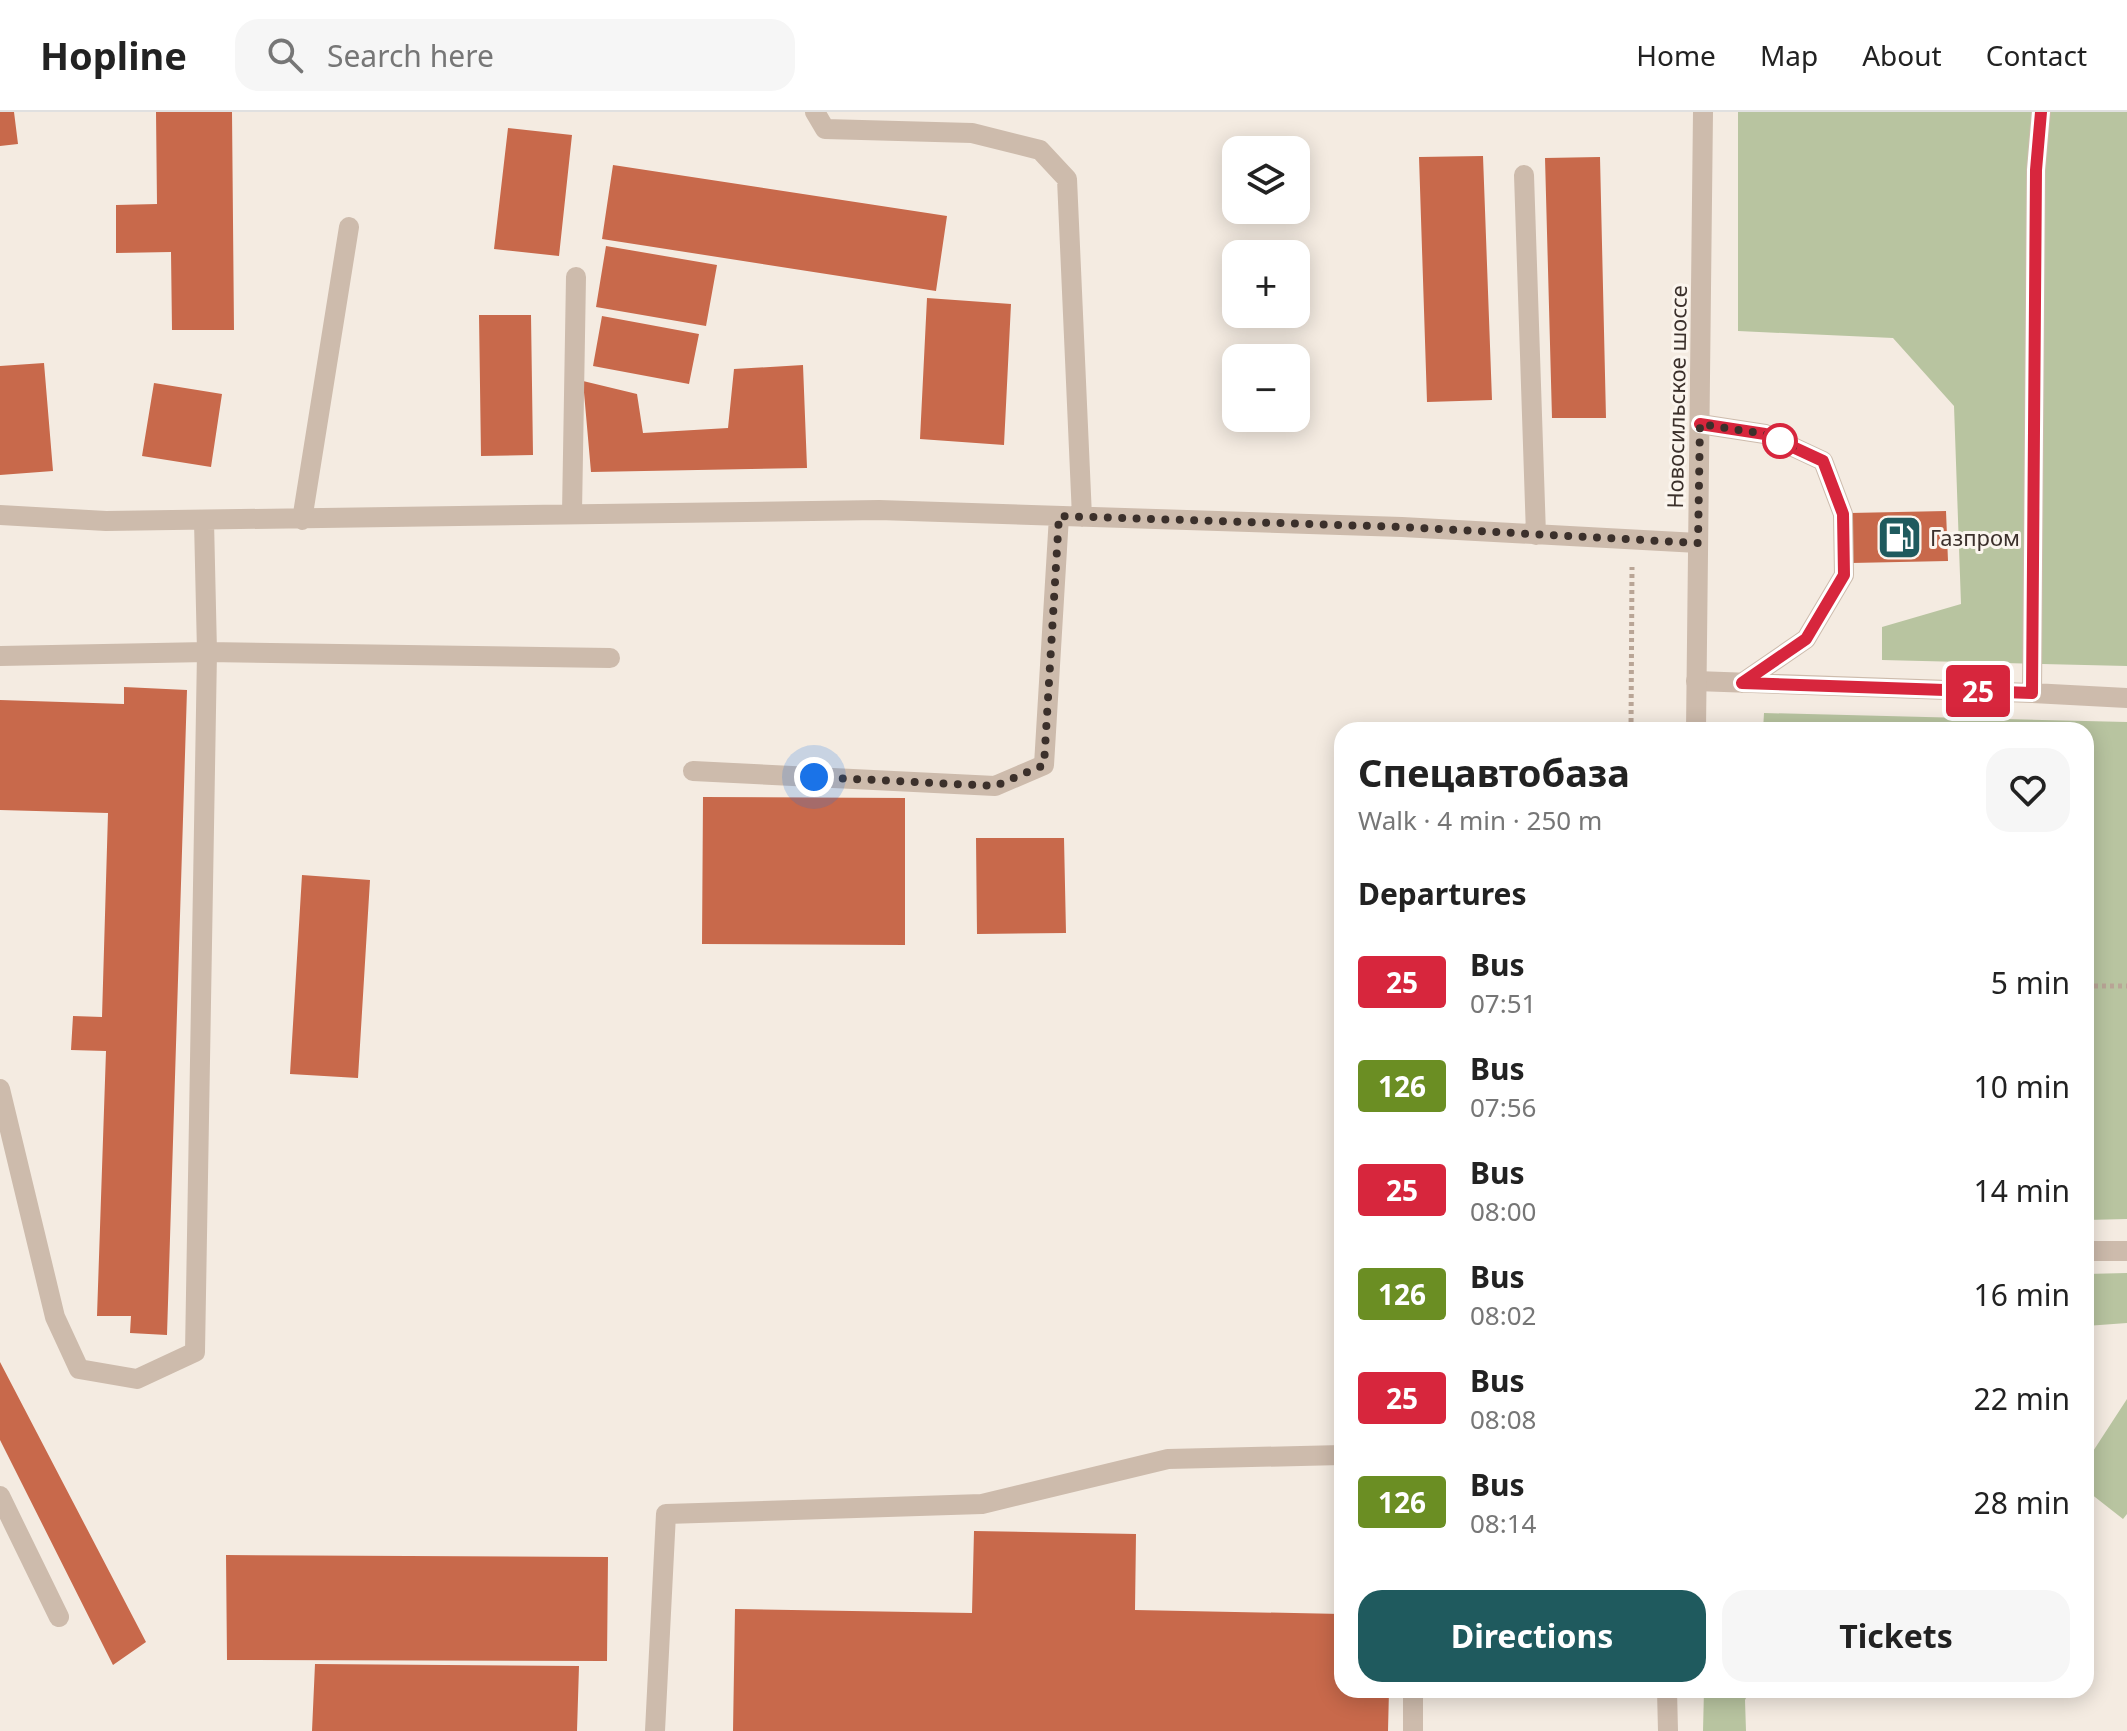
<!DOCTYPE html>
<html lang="en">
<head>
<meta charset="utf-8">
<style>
  :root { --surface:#fff; --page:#f6f6f6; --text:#222; --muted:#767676; --line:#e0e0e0; --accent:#1f5a5e }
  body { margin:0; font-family:"Noto Sans",sans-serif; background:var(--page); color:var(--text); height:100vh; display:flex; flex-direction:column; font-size:30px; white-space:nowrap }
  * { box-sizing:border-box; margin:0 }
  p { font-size:26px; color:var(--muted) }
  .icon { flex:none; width:44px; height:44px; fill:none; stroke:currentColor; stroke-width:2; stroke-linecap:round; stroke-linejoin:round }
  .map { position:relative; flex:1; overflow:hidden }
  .details { position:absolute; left:1334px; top:610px; width:760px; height:976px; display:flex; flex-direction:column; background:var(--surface); border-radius:24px; box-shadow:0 4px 20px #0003 }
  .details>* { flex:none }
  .badge { padding:0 16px; border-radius:6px; font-size:28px; line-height:52px }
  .tools { position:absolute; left:1222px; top:24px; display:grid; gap:16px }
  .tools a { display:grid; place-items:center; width:88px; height:88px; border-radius:16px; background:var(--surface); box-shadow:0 4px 20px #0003; font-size:40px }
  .you { position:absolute; width:40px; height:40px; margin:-20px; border:6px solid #fff; border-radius:50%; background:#1a73e8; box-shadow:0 0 0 12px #1a73e833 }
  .map>.badge { position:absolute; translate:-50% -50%; box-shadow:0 0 0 4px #fff }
  h2 { padding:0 24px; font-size:30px; line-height:72px }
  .round { display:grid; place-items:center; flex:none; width:84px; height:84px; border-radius:24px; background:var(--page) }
  .headline { display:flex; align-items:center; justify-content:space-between; height:136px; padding:0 24px }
  h1 { font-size:38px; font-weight:700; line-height:60px }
  .primary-button { display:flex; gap:16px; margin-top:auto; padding:16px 24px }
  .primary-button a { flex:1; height:92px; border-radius:24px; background:var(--accent); color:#fff; font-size:32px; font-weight:700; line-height:92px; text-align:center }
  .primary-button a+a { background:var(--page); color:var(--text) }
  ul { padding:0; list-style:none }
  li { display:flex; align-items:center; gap:24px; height:104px; padding:0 24px }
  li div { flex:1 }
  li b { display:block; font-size:30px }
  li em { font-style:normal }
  li .badge { min-width:88px; font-weight:700; text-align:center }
  header { display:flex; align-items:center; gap:48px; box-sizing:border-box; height:112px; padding:0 40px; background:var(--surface); border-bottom:2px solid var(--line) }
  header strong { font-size:38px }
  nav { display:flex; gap:44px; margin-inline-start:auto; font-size:28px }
  .search { width:560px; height:72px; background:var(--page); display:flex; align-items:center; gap:20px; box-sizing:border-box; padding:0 28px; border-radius:24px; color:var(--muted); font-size:30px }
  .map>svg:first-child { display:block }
  .green { fill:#b8c4a0 }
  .building { fill:#c8694b }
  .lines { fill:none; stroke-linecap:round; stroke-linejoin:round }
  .path { stroke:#b9a596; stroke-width:5; stroke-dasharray:4 4; stroke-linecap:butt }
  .service { stroke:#cdbbac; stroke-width:20 }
  .tertiary { stroke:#cdbbac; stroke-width:20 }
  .line-casing { stroke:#fff; stroke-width:18 }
  .line { stroke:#d7263d; stroke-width:12 }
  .walk { stroke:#3b302b; stroke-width:8; stroke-dasharray:0 14.4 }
  .stop-dot { fill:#fff; stroke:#d7263d; stroke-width:4 }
  .labels { text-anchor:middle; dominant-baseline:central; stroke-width:6; stroke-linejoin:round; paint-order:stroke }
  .street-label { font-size:22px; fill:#3b302b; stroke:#fbf5ee }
  .poi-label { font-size:22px; fill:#3b302b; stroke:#fbf5ee; text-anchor:start }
</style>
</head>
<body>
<header>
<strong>Hopline</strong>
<div class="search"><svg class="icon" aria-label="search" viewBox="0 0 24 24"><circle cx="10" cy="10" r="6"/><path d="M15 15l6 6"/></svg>Search here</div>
<nav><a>Home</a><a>Map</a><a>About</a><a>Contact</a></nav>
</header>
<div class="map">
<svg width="2127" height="1619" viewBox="0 0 2127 1619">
  <rect width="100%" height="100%" fill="#f4ebe1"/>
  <path class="green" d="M1738 0H2127V554L1882 548V515L1961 492 1954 294 1893 226 1738 219Z
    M1764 601 2127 610V1107L2086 1108V618H1763Z
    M2127 1161V1211L2086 1214V1162Z
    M2127 1287V1402L2123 1407 2086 1378V1350Z
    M1704 1578H1750L1745 1588 1746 1619H1703Z"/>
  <path class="building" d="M0 0H14L18 32 0 34Z
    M156 0H232L234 218H172L171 140 116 141V93L157 92Z
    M508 16 572 23 559 144 494 137Z
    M1483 44 1492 288 1427 290 1419 45Z
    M1600 45 1606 306H1552L1545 46Z
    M613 53 947 104 936 179 602 127Z
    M606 134 717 153 706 214 596 195Z
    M927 186 1011 192 1004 333 920 327Z
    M479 203H531L533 343 481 344Z
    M602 204 699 222 689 272 593 254Z
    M44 251 53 359 0 363V254Z
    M803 253 807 356 591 360 583 269 637 282 643 321 728 316 734 257Z
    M154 271 222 282 211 355 142 344Z
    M1946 399 1948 449 1851 451 1850 401Z
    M124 575 187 578 167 1223 130 1221 131 1204H97L106 939 71 938 73 904 102 905 108 701 0 698V588L124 592Z
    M703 685 905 686V833L702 832Z
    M976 726H1064L1066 821 977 822Z
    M302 763 370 768 358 966 290 962Z
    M0 1250 146 1530 113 1553 0 1328Z
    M974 1419 1136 1422 1135 1498 1342 1502V1578H1389L1388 1619H733L735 1497 972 1501Z
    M226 1443 608 1445 607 1549 227 1548Z
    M315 1552 579 1554 577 1619H312Z"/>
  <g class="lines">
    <path class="path" d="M1631 618 1632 455
      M2086 874H2127"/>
    <path class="service" d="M815 0 825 17 972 21 1040 38 1067 67 1082 405
      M2041 0 2036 58 2032 581 2127 586
      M1524 63 1536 423
      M1700 312 1765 322 1823 349 1843 402 1844 463 1806 527 1742 571
      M572 401 576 165
      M0 403 106 409 879 398 1402 415 1698 431
      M302 408 349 115
      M204 409 207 540 610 546
      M0 544 207 540 195 1240 137 1267 79 1257 55 1205 0 977
      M1696 569 2032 581
      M693 659 995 674 1044 653 1059 404
      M2086 1139H2127
      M0 1384 59 1505
      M655 1619 666 1402 982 1392 1168 1347 1342 1343
      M1413 1619V1578"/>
    <path class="tertiary" d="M1696 618 1703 0
      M1667 1578 1668 1619"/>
  </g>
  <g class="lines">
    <defs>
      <path id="line" d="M1700 312 1765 322 1823 349 1843 402 1844 463 1806 527 1742 571 2032 581 2036 58 2041 0"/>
    </defs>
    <use href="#line" class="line-casing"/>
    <use href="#line" class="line"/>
    <path class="walk" d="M814 665 995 674 1044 653 1059 404 1402 415 1698 431 1700 312 1765 322 1794 335 1780 329"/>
  </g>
  <defs>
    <symbol id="fuel-square" viewBox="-11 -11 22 22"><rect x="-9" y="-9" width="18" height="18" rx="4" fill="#1f5a5e" stroke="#fbf5ee"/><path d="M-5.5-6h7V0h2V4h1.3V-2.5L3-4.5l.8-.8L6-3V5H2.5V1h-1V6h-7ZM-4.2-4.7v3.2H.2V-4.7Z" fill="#fff"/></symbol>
  </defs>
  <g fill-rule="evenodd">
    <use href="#fuel-square" x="1874" y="400" width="51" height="51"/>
  </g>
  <circle class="stop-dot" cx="1780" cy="329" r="16"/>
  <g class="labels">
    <g class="street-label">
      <text transform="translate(1676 285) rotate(-89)">Новосильское шоссе</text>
    </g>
    <g class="poi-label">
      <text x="1930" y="425">Газпром</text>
    </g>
  </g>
</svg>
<div class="tools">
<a><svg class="icon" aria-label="layers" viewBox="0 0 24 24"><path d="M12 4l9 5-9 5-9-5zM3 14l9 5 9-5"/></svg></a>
<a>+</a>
<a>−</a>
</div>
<div class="you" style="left:814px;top:665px"></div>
<b class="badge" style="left:1978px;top:579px;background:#d7263d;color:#fff">25</b>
<section class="details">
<div class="headline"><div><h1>Спецавтобаза</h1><p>Walk · 4 min · 250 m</p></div><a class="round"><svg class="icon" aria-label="heart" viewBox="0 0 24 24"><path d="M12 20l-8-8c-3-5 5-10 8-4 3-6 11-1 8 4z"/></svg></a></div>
<h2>Departures</h2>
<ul>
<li><span class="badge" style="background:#d7263d;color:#fff">25</span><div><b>Bus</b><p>07:51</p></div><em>5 min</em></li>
<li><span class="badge" style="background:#6b8e23;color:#fff">126</span><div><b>Bus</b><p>07:56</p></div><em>10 min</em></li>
<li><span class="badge" style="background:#d7263d;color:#fff">25</span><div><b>Bus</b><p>08:00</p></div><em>14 min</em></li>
<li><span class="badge" style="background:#6b8e23;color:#fff">126</span><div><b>Bus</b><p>08:02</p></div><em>16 min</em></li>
<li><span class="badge" style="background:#d7263d;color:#fff">25</span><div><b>Bus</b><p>08:08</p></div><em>22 min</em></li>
<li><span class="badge" style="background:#6b8e23;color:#fff">126</span><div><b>Bus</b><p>08:14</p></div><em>28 min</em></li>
</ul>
<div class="primary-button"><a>Directions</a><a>Tickets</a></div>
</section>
</div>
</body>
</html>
